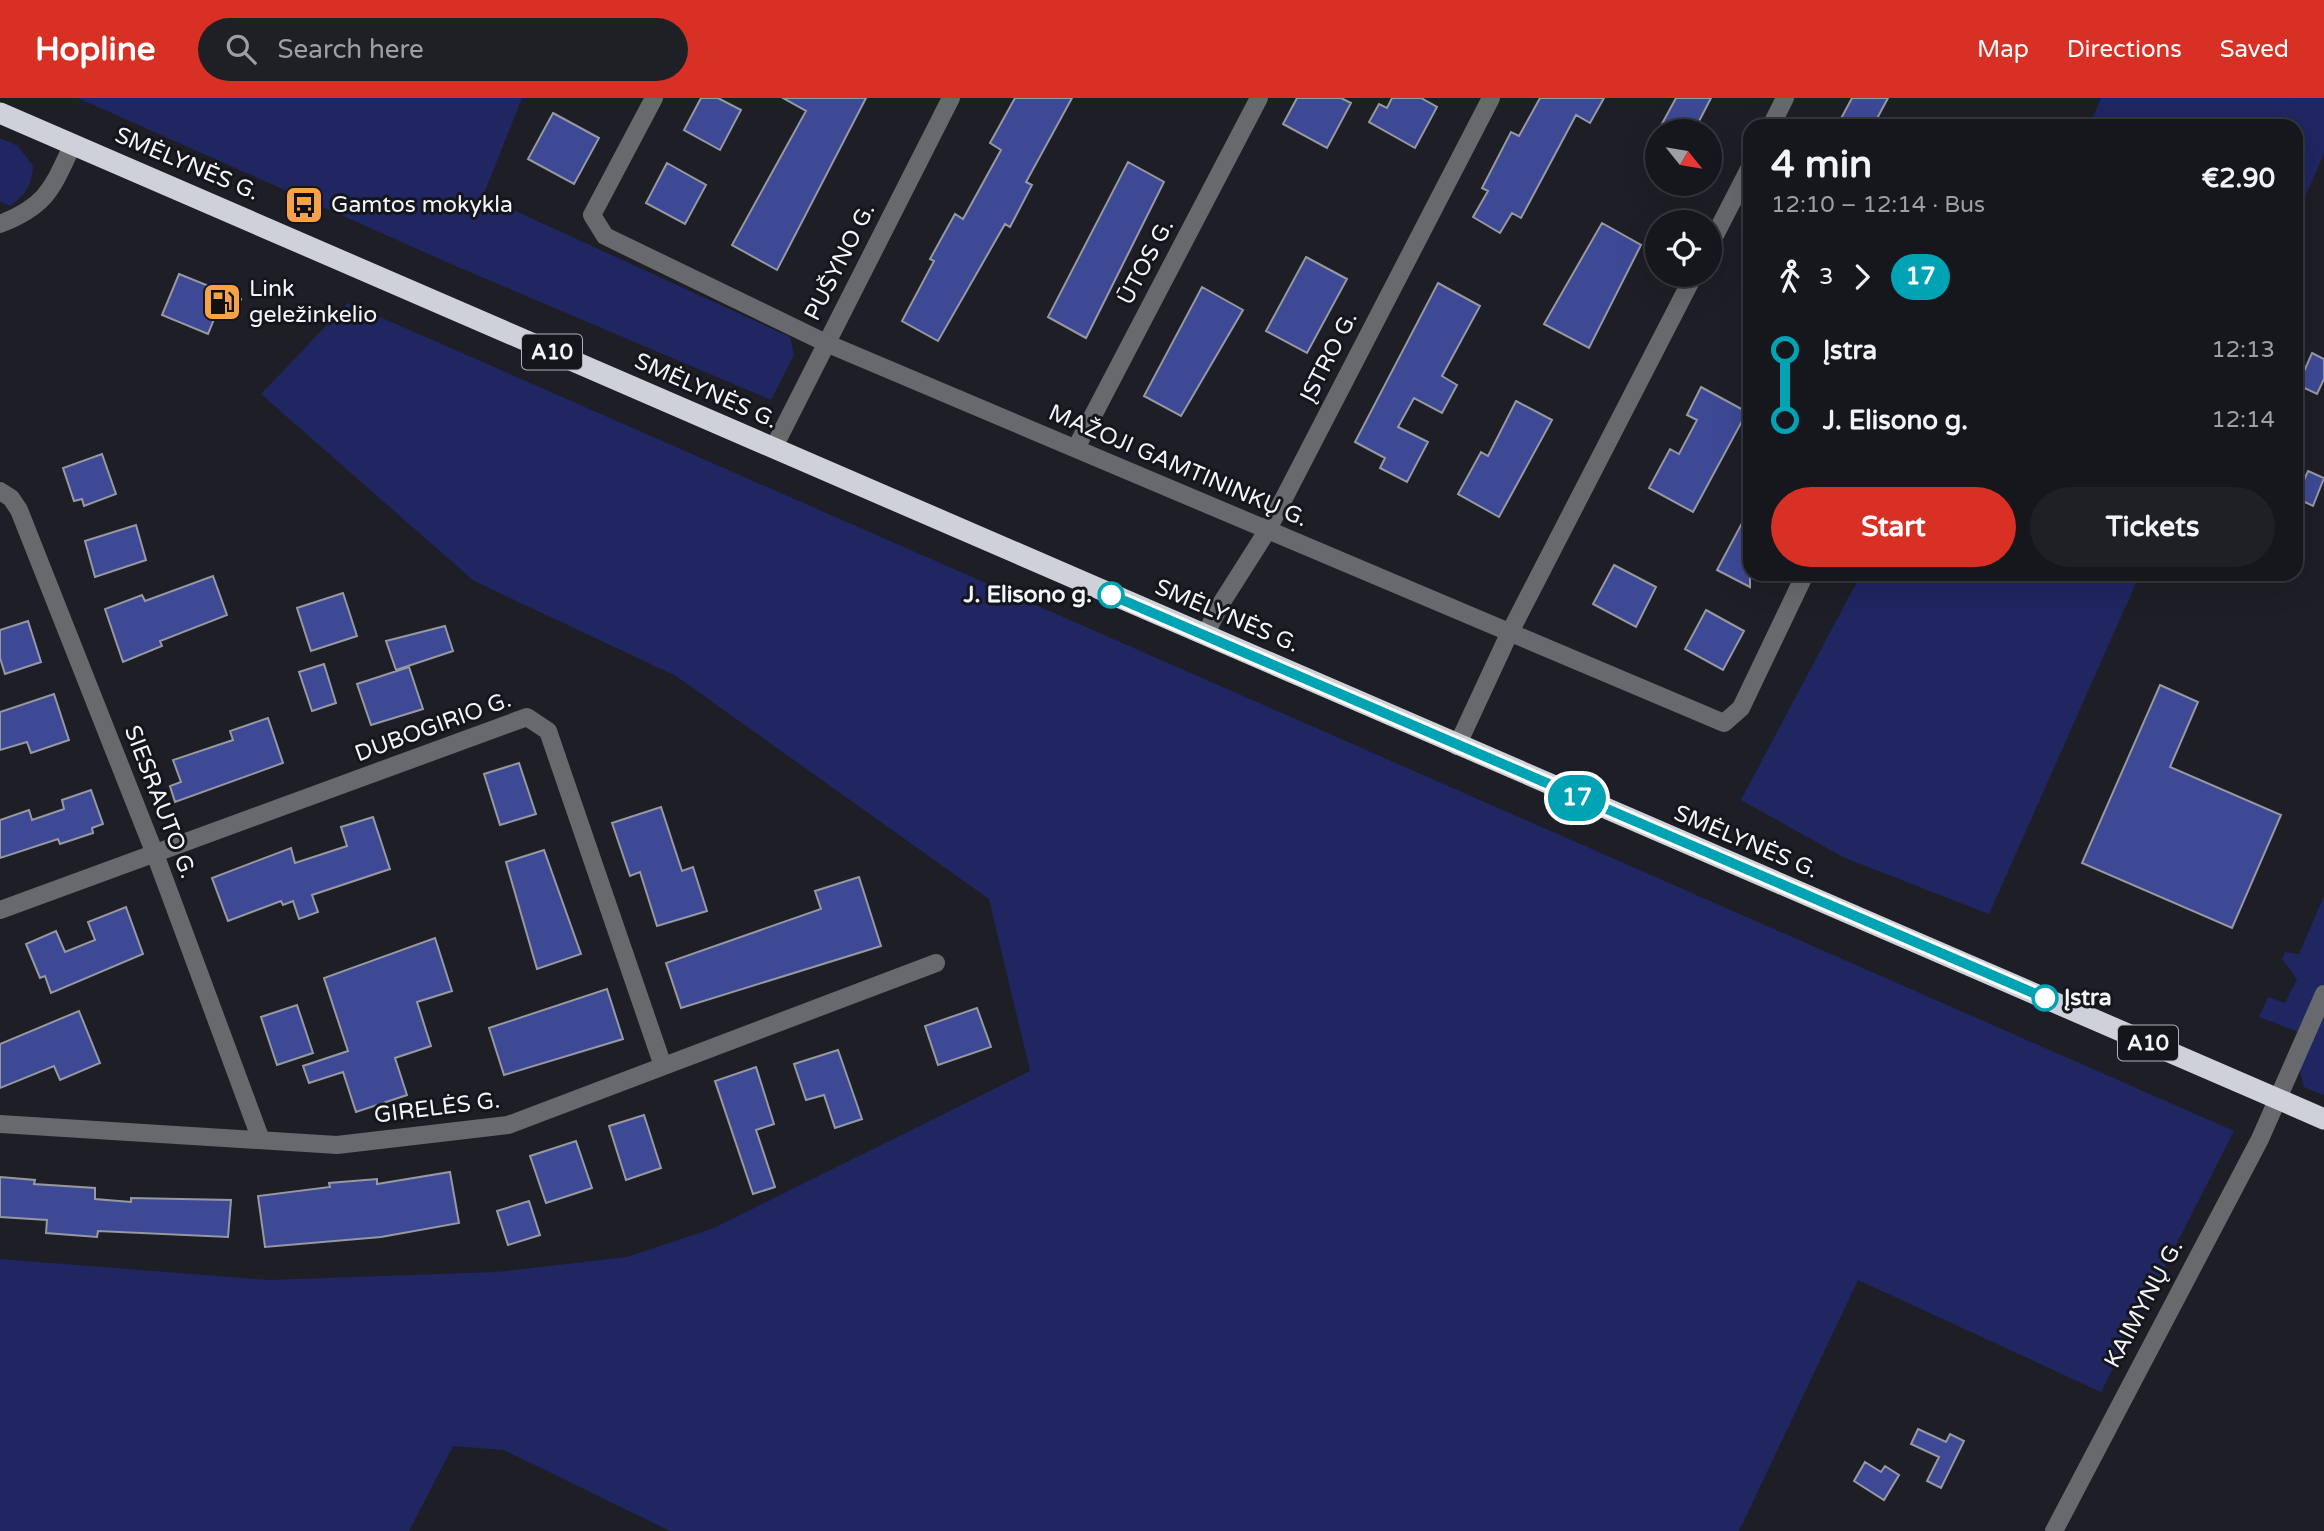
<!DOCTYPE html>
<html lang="en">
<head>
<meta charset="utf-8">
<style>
  :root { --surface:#16171c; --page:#1f2025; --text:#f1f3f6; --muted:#9e9fa3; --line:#35363b; --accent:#d93025 }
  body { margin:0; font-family:"Varela Round",sans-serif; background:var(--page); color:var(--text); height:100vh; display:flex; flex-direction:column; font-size:26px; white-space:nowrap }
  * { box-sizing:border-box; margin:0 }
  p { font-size:23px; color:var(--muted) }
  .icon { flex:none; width:38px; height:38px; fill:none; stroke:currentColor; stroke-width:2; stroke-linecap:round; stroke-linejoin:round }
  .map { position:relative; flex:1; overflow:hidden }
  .details { position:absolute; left:1743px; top:21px; width:560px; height:462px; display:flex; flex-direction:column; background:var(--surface); border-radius:21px; box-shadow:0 7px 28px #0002,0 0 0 2px var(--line) }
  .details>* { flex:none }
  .badge { padding:0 14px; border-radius:23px; font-size:24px; line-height:46px }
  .needle { width:46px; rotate:120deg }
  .tools { position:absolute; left:1645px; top:21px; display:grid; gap:14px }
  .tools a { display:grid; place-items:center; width:77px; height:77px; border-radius:50%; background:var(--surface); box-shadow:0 7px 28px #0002,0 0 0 2px var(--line); font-size:35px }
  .map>.badge { position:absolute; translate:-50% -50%; box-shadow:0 0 0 4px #fff }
  .legs { display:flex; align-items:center; gap:10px; height:77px; padding:0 28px; font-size:23px }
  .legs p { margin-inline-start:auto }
  .overview { display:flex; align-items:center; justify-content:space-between; height:119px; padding:0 28px }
  h1 { font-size:38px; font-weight:800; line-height:52px }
  .action { display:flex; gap:14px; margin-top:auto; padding:14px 28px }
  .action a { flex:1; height:80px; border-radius:42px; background:var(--accent); color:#fff; font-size:28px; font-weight:800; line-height:80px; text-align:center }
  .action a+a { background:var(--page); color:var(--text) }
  ul { padding:0 28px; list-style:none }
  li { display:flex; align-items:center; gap:24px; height:70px; font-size:26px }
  li i { display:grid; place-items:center; width:10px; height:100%; margin:0 9px; background:currentColor }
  li i::after { content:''; width:18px; height:18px; margin:-9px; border:5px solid; border-radius:50%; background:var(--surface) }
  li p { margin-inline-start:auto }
  li:first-child i { background:linear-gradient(#0000 50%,currentColor 0) }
  li:last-child i { background:linear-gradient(currentColor 50%,#0000 0) }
  header { display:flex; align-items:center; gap:42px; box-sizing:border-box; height:98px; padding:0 35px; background:var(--accent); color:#fff }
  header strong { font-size:33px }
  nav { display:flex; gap:38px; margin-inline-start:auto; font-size:24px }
  .search { width:490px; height:63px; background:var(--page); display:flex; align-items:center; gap:18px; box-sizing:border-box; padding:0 24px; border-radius:38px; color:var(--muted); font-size:26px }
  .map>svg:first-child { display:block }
  .green { fill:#1f2661 }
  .building { fill:#3d4995; stroke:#9799a1; stroke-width:2 }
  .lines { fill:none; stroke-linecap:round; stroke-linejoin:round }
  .street { stroke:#68696c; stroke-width:18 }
  .highway { stroke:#cfd1da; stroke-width:21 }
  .line-1-casing { stroke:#fff; stroke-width:16 }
  .line-1 { stroke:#00a3b4; stroke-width:10 }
  .stop-1-dot { fill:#fff; stroke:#00a3b4; stroke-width:3.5 }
  .labels { text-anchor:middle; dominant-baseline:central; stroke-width:6; stroke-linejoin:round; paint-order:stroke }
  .shield { fill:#15161c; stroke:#b0b2b7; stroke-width:2 }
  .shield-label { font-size:21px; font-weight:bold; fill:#f3f5f9 }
  .street-label { font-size:23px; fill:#f3f5f9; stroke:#15161c }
  .poi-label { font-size:23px; fill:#f3f5f9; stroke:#15161c; text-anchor:start }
  .stop-label { font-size:23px; font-weight:bold; fill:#f3f5f9; stroke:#15161c; text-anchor:end }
</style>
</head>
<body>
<header>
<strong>Hopline</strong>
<div class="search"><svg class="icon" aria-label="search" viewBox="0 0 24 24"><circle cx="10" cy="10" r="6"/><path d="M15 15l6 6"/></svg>Search here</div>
<nav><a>Map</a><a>Directions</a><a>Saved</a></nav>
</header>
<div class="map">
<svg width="2324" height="1433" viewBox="0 0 2324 1433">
  <rect width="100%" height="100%" fill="#1e1f26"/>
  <path class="green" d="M78 0H522L483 98 790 239 794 257 771 302 451 166Z
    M2101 0H2324V56L2296 119V28H2089Z
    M0 40 18 48 33 68C32 87 26 96 10 108L0 103Z
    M348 205 2234 1033 2101 1294 1858 1182 1739 1433H670L504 1352 453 1348 409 1433H0V1161L269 1182 496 1174 627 1159 714 1130 1030 973 989 801 676 578 474 483 261 296Z
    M1861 476H2140L1989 816 1845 760 1741 702Z
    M2324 798V997L2304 989 2297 960 2306 937 2259 919 2268 899 2285 905 2297 881 2282 861 2285 854 2299 856Z"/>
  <path class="building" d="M701 0H718L741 12 720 52 684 32Z
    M783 0H866L777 172 732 147 806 13Z
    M1015 0H1072L1026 84 1032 87 1010 129 1005 126 938 243 902 223 934 163 930 161 955 116 963 121 1001 52 990 45Z
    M1297 0H1341L1351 5 1327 50 1283 26Z
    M1392 0H1421L1437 9 1415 50 1369 24 1379 6 1387 10Z
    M1540 0H1604L1590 25 1576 17 1521 120 1512 115 1500 135 1473 119 1488 93 1482 90 1511 34 1519 38Z
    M1676 0H1711L1694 33H1658Z
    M1852 0H1888L1873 28H1837Z
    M553 15 599 40 574 86 528 61Z
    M1128 64 1164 84 1086 240 1048 219Z
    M667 65 706 87 685 126 646 105Z
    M1602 125 1641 147 1589 250 1544 226Z
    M1306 159 1347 181 1307 255 1266 233Z
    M179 176 241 201 235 216 219 209 208 236 162 217Z
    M1438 185 1480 208 1442 278 1457 287 1442 315 1414 300 1398 329 1428 344 1407 384 1380 370 1385 360 1355 344Z
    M1202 189 1243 212 1181 318 1144 298Z
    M2312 255 2324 261V281L2317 296 2298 287Z
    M1701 289 1747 314 1693 414 1649 390 1670 351 1679 356 1697 322 1687 317Z
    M1516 303 1552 322 1499 419 1458 396 1481 354 1488 358Z
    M102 356 116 396 84 408 82 401 74 403 63 370Z
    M2308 373 2324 380 2313 408 2296 400Z
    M1750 410V489L1717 472Z
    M136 427 146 462 95 479 85 443Z
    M1614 467 1656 489 1636 529 1593 506Z
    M213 478 227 517 160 543 162 548 123 564 105 511 142 497 145 503Z
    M343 495 357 538 311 553 297 510Z
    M1706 512 1744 533 1723 572 1685 551Z
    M28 523 41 564 5 576 0 560V532Z
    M445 528 453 553 396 572 386 543Z
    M324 566 336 605 312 613 299 574Z
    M409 569 423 611 371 627 357 586Z
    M2160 587 2198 604 2170 669 2281 717 2232 830 2082 765Z
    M54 596 69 642 31 655 27 644 0 652V614Z
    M268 620 283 665 175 704 170 688 181 684 173 662 233 642 230 633Z
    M519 665 536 716 500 727 484 676Z
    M91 692 103 726 92 730 93 735 60 746 58 741 0 760V722L29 712 32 722 64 711 62 702Z
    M661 709 682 773 693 769 707 813 657 828 640 774 630 778 612 725Z
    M373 719 390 771 312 797 318 814 299 821 293 803 283 807 281 803 228 823 212 780 291 750 295 765 347 748 341 729Z
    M544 752 581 856 537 871 506 764Z
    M859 779 881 848 681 910 666 865 821 811 815 793Z
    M126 809 143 856 51 895 45 878 40 880 26 846 56 833 65 854 95 842 88 824Z
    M435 840 452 893 417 904 431 948 395 960 407 997 356 1014 343 974 309 985 303 968 348 953 324 880Z
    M607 891 623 941 504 977 489 930Z
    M297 907 313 955 277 967 261 919Z
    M977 910 991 949 938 967 925 928Z
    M79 913 100 965 60 982 54 968 0 990V946Z
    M838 952 862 1021 835 1030 824 997 806 1002 794 966Z
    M756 969 774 1026 756 1032 775 1089 753 1096 715 983Z
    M644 1017 661 1070 626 1082 609 1028Z
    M576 1043 592 1090 546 1105 530 1058Z
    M450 1074 459 1125 381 1139 265 1149 258 1098 330 1089 329 1085 377 1081V1086Z
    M0 1079 35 1082 34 1086 95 1090V1101L131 1104V1100L231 1102 228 1139 98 1133 97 1139 46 1135 47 1122 0 1119Z
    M529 1103 540 1137 508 1147 497 1113Z
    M1918 1331 1946 1344 1950 1336 1964 1343 1941 1390 1927 1383 1939 1359 1911 1346Z
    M1865 1364 1881 1374 1885 1368 1899 1377 1884 1402 1854 1383Z"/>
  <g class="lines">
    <path class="street" d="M654 0 592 117 605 138 826 245 1724 625 1741 610 1805 476
      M1771 28 1785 0
      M0 126C48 107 52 90 73 46
      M1710 147 1750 69
      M1076 350 1259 0
      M773 351 951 0
      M0 393 11 400 19 412 155 756 261 1042
      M1205 537 1222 504 1267 433 1491 0
      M1457 648 1509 536 1694 177
      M0 812 527 619 548 633 663 968
      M0 1026 337 1047 508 1027 936 865
      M2054 1433 2260 1041 2324 896"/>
    <path class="highway" d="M0 15 2324 1021"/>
  </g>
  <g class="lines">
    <defs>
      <path id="line-1" d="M1111 497 2045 900"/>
    </defs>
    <use href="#line-1" class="line-1-casing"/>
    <use href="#line-1" class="line-1"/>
  </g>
  <defs>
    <symbol id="bus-square" viewBox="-11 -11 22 22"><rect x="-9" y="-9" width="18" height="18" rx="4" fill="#f7a149" stroke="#15161c"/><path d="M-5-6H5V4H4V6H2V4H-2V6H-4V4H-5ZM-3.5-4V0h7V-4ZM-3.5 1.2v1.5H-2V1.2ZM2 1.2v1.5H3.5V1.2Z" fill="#111"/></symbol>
    <symbol id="fuel-square" viewBox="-11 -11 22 22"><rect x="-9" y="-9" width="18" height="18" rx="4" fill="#f7a149" stroke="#15161c"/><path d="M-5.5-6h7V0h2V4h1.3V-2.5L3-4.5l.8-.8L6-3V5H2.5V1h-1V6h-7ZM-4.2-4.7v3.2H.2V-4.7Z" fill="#111"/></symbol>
  </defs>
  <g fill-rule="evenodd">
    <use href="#bus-square" x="282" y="85" width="44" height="44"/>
    <use href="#fuel-square" x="200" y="182" width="44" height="44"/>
  </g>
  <g class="stop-1-dot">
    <circle cx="1111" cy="497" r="12"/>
    <circle cx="2045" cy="900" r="12"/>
  </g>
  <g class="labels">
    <g class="shield">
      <rect x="522" y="236.5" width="60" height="35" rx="5"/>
      <rect x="2118" y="927.5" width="60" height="35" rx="5"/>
    </g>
    <g class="shield-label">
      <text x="552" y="254">A10</text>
      <text x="2148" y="945">A10</text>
    </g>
    <g class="street-label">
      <text transform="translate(187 66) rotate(23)">SMĖLYNĖS G.</text>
      <text transform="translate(840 164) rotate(-63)">PUŠYNO G.</text>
      <text transform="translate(1146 164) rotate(-62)">ŪTOS G.</text>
      <text transform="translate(1329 259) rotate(-63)">ĮSTRO G.</text>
      <text transform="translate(706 293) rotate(24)">SMĖLYNĖS G.</text>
      <text transform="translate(1178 368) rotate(23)">MAŽOJI GAMTININKŲ G.</text>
      <text transform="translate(1227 518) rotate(23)">SMĖLYNĖS G.</text>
      <text transform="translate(433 629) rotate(-20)">DUBOGIRIO G.</text>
      <text transform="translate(160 704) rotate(69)">SIESRAUTO G.</text>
      <text transform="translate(1746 744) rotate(23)">SMĖLYNĖS G.</text>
      <text transform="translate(437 1010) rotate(-7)">GIRELĖS G.</text>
      <text transform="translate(2144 1206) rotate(-62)">KAIMYNŲ G.</text>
    </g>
    <g class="poi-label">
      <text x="331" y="107">Gamtos mokykla</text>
      <text x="249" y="191">Link<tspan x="249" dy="26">geležinkelio</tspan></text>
    </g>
    <g class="stop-label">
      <text x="1092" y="497">J. Elisono g.</text>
      <text x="2064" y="900" text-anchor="start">Įstra</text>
    </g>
  </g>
</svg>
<div class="tools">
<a><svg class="needle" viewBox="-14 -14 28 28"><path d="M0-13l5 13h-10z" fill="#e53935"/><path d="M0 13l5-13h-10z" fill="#9e9fa3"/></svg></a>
<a><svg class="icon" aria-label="locate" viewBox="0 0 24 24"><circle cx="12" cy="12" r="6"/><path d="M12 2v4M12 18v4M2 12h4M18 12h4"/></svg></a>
</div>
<b class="badge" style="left:1577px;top:700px;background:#00a3b4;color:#fff">17</b>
<section class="details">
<div class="overview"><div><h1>4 min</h1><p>12:10 – 12:14 · Bus</p></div><b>€2.90</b></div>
<div class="legs"><svg class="icon" aria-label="walk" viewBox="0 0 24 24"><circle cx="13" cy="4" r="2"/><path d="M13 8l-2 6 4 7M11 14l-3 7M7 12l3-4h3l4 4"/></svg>3<svg class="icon" aria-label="forward" viewBox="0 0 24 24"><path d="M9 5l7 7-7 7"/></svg><b class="badge" style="background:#00a3b4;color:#fff">17</b></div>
<ul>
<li><i style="color:#00a3b4"></i><b>Įstra</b><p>12:13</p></li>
<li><i style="color:#00a3b4"></i><b>J. Elisono g.</b><p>12:14</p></li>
</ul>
<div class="action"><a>Start</a><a>Tickets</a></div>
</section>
</div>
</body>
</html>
